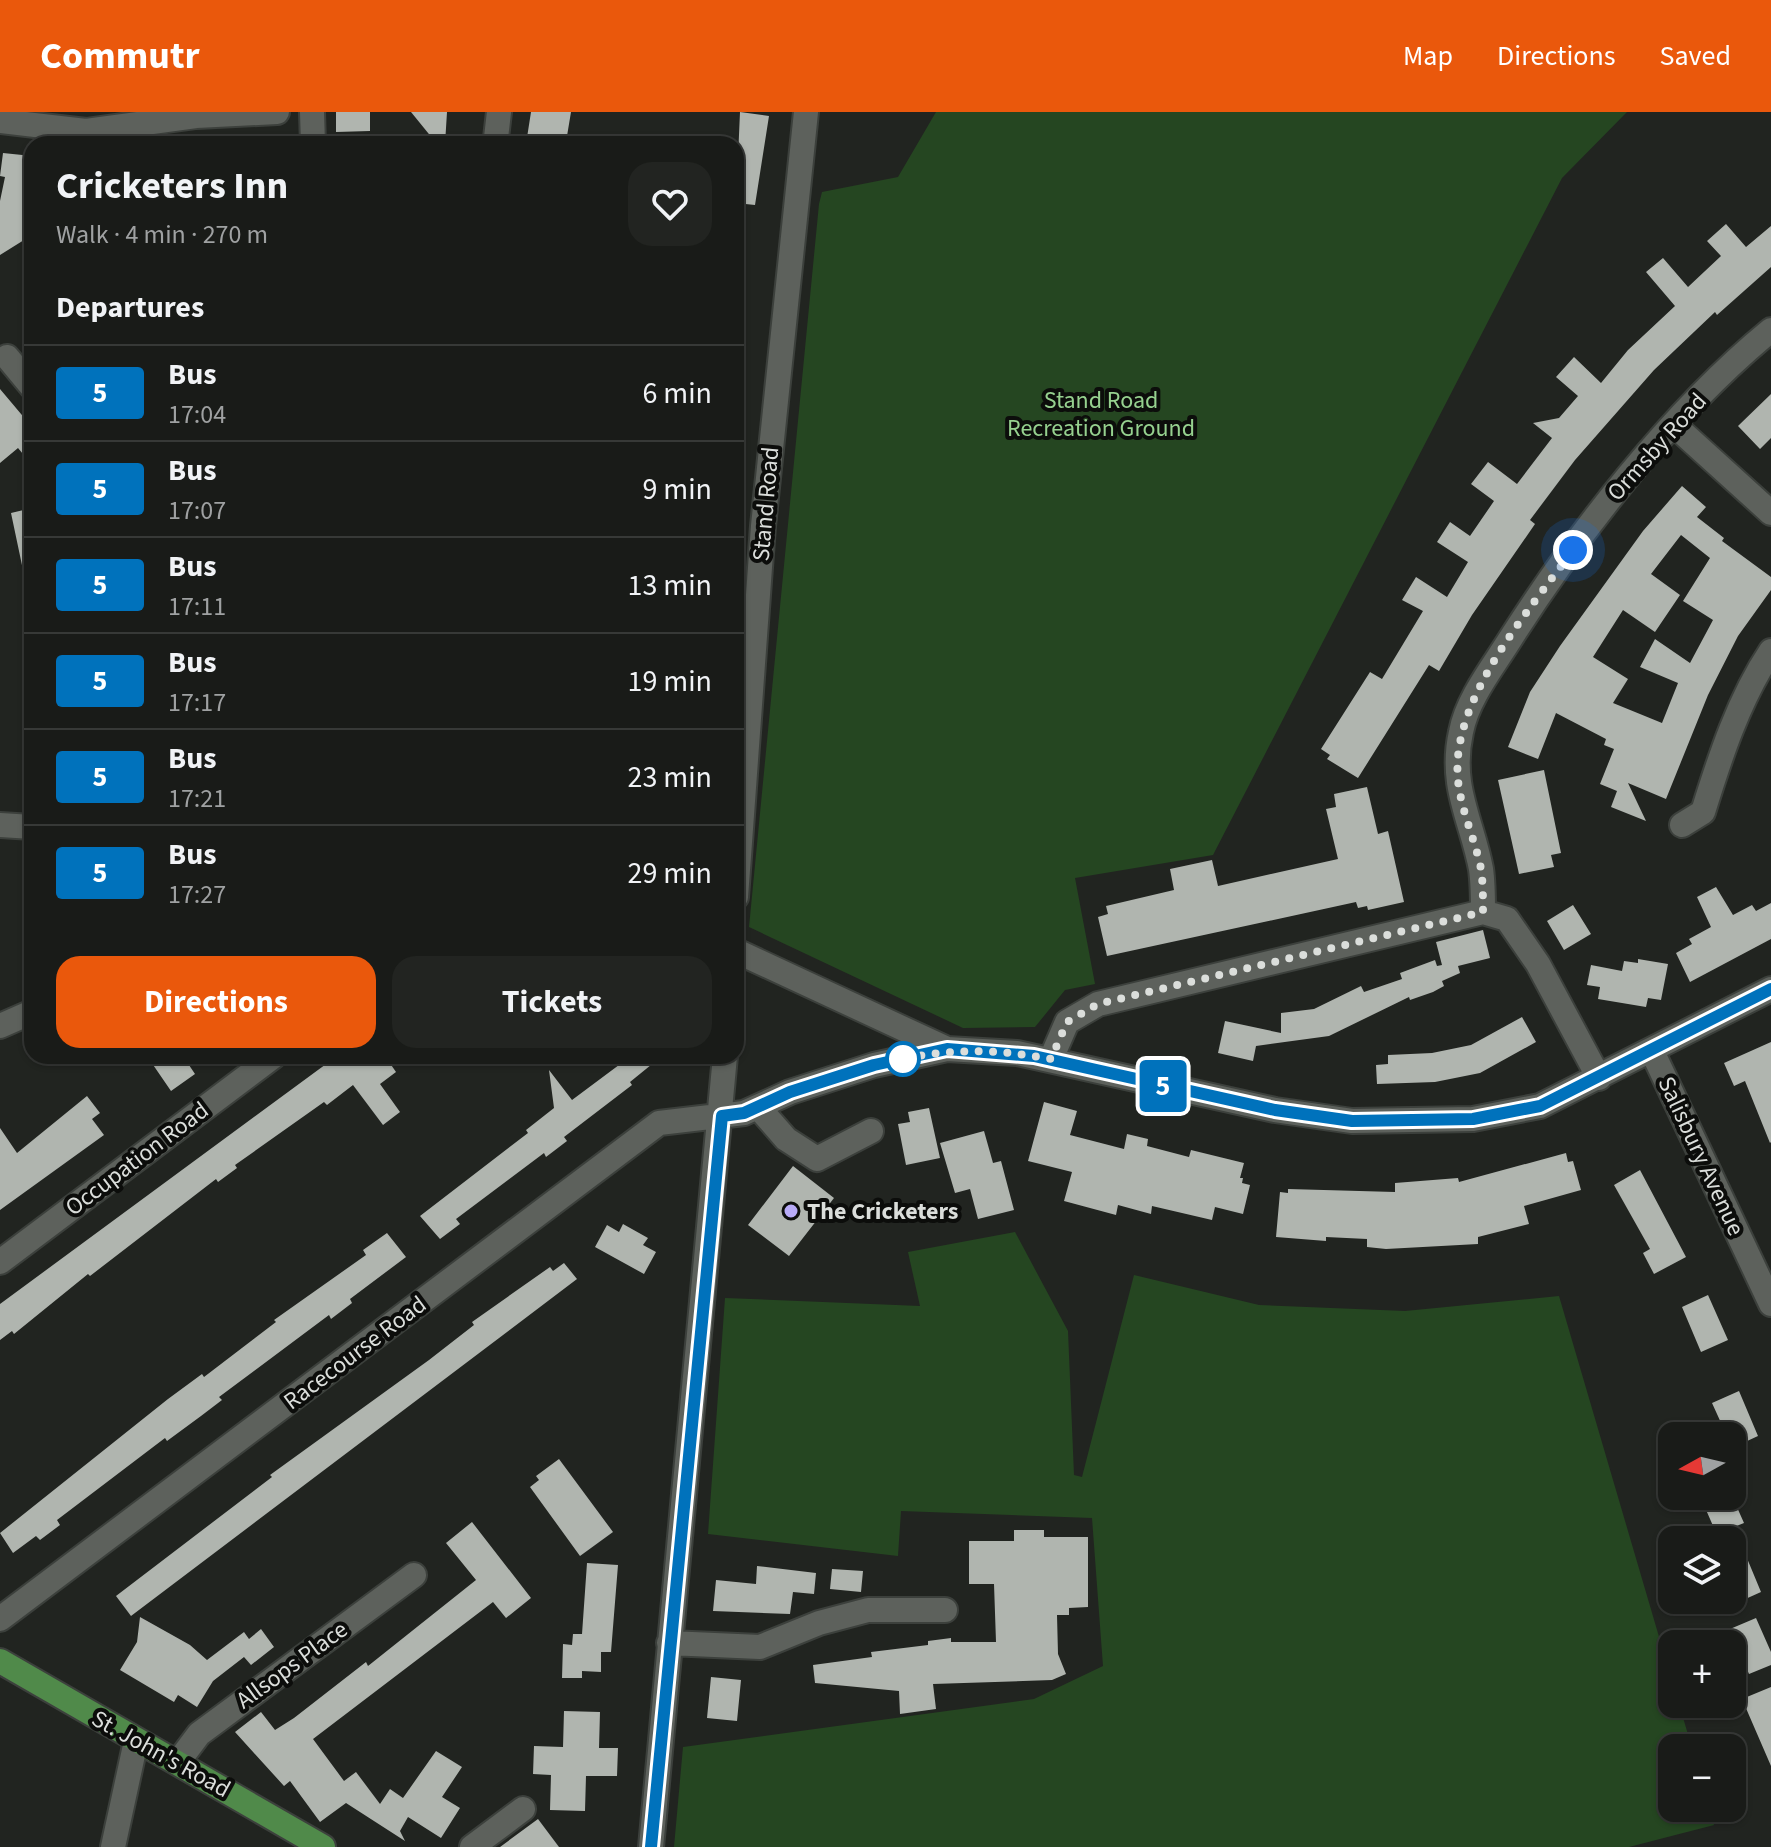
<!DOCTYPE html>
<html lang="en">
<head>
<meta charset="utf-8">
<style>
  :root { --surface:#191b18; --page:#222421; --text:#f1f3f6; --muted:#9fa1a2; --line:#373937; --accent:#ea580c }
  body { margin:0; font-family:"Source Sans 3",sans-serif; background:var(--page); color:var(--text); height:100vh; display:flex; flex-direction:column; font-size:30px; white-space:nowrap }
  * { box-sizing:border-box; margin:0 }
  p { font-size:26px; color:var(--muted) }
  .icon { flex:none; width:44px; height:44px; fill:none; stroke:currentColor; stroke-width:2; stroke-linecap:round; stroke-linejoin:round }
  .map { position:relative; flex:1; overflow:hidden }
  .drawer { position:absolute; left:24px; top:24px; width:720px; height:928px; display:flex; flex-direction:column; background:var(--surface); border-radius:24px; box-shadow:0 2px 6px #0004,0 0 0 2px var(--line) }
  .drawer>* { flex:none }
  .badge { padding:0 16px; border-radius:6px; font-size:28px; line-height:52px }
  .needle { width:52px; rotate:262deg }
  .controls { position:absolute; left:1658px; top:1310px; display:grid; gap:16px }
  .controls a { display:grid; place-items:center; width:88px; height:88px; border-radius:16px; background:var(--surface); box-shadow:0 2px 6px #0004,0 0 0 2px var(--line); font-size:40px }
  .you { position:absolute; width:40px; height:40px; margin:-20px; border:6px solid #fff; border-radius:50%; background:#1a73e8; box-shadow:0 0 0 12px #1a73e833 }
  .map>.badge { position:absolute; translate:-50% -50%; box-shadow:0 0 0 4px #fff }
  h2 { padding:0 32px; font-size:30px; line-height:72px }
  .round { display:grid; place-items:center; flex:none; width:84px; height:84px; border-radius:24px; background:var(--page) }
  .head { display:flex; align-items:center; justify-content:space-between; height:136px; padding:0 32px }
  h1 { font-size:38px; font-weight:700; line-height:60px }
  .primary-button { display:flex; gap:16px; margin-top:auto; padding:16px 32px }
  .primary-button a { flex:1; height:92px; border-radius:24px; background:var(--accent); color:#fff; font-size:32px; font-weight:700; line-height:92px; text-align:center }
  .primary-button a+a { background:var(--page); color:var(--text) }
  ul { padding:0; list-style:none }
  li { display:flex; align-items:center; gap:24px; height:96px; padding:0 32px; border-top:2px solid var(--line) }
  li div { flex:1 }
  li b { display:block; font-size:30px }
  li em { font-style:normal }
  li .badge { min-width:88px; font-weight:700; text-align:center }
  header { display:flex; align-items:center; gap:48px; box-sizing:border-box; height:112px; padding:0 40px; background:var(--accent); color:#fff }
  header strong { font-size:38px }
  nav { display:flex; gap:44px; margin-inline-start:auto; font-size:28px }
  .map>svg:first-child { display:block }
  .green { fill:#254621 }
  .building { fill:#b0b5af; fill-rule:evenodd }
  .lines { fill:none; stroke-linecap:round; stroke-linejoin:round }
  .minor-casing { stroke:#3c403c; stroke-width:28 }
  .major-casing { stroke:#3c403c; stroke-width:28 }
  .minor { stroke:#5d615c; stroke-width:24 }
  .major { stroke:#508a4a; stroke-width:24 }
  .line-casing { stroke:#fff; stroke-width:18 }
  .line { stroke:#0072bc; stroke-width:12 }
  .walk { stroke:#dbdedb; stroke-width:8; stroke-dasharray:0 14.4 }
  .stop-dot { fill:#fff; stroke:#0072bc; stroke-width:4 }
  .poi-dot { fill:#b8abf7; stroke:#0c0d0b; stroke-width:3 }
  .labels { text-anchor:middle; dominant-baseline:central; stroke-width:8; stroke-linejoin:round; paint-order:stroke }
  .park-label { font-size:24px; fill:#96d18f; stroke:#0c0d0b }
  .street-label { font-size:24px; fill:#dbdedb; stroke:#0c0d0b }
  .poi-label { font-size:24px; font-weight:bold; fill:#dbdedb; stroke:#0c0d0b; text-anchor:start }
</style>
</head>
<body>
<header>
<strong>Commutr</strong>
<nav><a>Map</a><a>Directions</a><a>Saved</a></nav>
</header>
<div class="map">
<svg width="1771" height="1735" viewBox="0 0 1771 1735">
  <rect width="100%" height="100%" fill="#212420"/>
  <path class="green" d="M936 0H1627L1562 66 1213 743 1075 766 1095 872 1065 878 1035 915 963 916 749 815 819 92 822 80 898 65Z
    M1015 1120 1068 1219 1074 1363 1082 1365 1134 1163 1259 1193 1405 1199 1559 1184 1672 1569V1592H1679L1692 1636H1672V1696H1709L1714 1713 1629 1735H674L683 1635 1034 1587 1103 1554 1092 1406 901 1399 898 1444 708 1422 725 1186 920 1194 908 1140Z"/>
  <path class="building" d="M336 0H370V19L336 20Z
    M411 0H447L445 32H437Z
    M531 0H571L567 24 556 22 555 32H526Z
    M740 0 769 4 755 93 736 91Z
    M3 41 32 44 26 100 32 102V123L0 143V89L5 65 0 64Z
    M1726 112 1746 135 1771 114V155L1717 203 1715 200 1654 258 1575 348 1530 408 1535 412 1472 503 1439 559 1429 553 1358 666 1327 647 1330 643 1321 637 1370 560 1382 567 1423 499 1402 488 1416 465 1447 485 1468 450 1437 430 1450 410 1470 424 1494 389 1471 372 1488 350 1517 372 1552 326 1533 311 1559 306 1578 284 1556 265 1574 245 1601 271 1628 238 1675 194 1646 160 1663 146 1688 175 1721 144 1707 129Z
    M0 277 32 315V353L18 336 0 351Z
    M1771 282V326L1760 337 1738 314Z
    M1682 374 1706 395 1697 405 1724 426 1722 429 1771 465V478L1738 524 1708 583 1666 687 1628 671 1646 709 1611 695 1617 679 1600 672 1614 637 1604 633 1606 627 1556 601 1538 647 1508 635 1530 580 1560 534 1643 419ZM1681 423 1710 446 1683 489 1713 508 1690 551 1655 527 1640 555 1678 571 1662 611 1613 591 1628 567 1593 545 1623 498 1655 520 1680 483 1651 462Z
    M32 396V457L23 458 11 401Z
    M1544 658 1561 741 1551 743 1554 755 1519 762 1498 668Z
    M1367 675 1378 722 1388 719 1404 790 1368 798 1367 794 1358 796 1356 790 1107 844 1098 805 1108 802 1106 794 1174 778 1170 757 1212 748 1218 774 1338 747 1326 697 1336 695 1334 682Z
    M1716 775 1733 803 1752 793 1756 799 1771 791V827L1690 870 1676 841 1692 832 1689 827 1711 815 1697 785Z
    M1573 793 1591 822 1564 838 1547 809Z
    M1483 818 1490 846 1458 854 1460 861 1442 869 1444 874 1433 880 1410 888 1409 885 1329 924 1256 934 1253 949 1218 941 1225 909 1281 921V901L1314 897 1361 874 1364 880 1402 867 1400 861 1435 848 1437 854 1442 853 1436 830Z
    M1638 847 1668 852 1661 888 1648 886 1646 895 1598 887 1600 875 1587 873 1591 853 1622 859 1624 849 1638 851Z
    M1522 905 1536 930 1480 961 1435 970 1377 972 1376 953 1388 952V943L1432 941 1471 933Z
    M1771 930V1030L1770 1031 1745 969 1734 974 1724 951Z
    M147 944H183L195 962 171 979Z
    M337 944H385L396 960 380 972 400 1000 383 1013 353 973 327 993 324 990 235 1053 237 1056 218 1070 216 1067 90 1164 88 1162 14 1222 12 1219 0 1228V1192Z
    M631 944H662L630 970 632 973 564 1025 567 1029 546 1045 544 1041 456 1107 460 1112 440 1127 420 1104 528 1021 526 1018 554 996 549 958 572 988Z
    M87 984 100 1001 92 1007 104 1023 0 1098V1016L17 1041Z
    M1044 990 1077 999 1070 1023 1124 1037 1127 1022 1148 1027 1147 1034 1189 1045 1191 1038 1244 1051 1240 1066H1243L1242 1071 1250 1073 1243 1102 1215 1095 1212 1108 1152 1094 1151 1102 1118 1093 1116 1103 1064 1089 1072 1060 1028 1049Z
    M929 996 940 1046 906 1053 898 1012 910 1010 908 1000Z
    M984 1019 993 1051 1001 1049 1014 1098 978 1107 970 1077 955 1081 940 1031Z
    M1566 1041 1568 1050 1573 1049 1581 1078 1524 1094 1529 1112 1478 1125V1132L1386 1137 1367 1135V1127L1326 1125V1129L1276 1125 1280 1080 1288 1081V1077L1395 1080V1071L1458 1066 1459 1070Z
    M793 1054 834 1086 789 1144 748 1113Z
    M1640 1058 1686 1145 1654 1162 1643 1141 1650 1137 1614 1073Z
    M623 1112 648 1126 643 1133 656 1140 644 1162 595 1135 607 1113 619 1120Z
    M387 1121 406 1145 350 1187 352 1191 331 1207 329 1203 219 1285 222 1288 201 1304 167 1329 165 1326 57 1408 60 1413 40 1428 36 1424 13 1441 0 1421 168 1287 202 1262 204 1265 276 1210 274 1208 366 1143 363 1138Z
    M564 1151 577 1167 131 1504 116 1484 272 1365 270 1363 429 1248 474 1213 472 1210 550 1155 553 1159Z
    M1708 1183 1728 1228 1701 1240 1682 1195Z
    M1739 1279 1758 1324 1732 1336V1324H1727L1712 1291Z
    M559 1347 613 1420 580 1444 530 1375 539 1368 536 1364Z
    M1700 1384H1732L1744 1411 1734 1415 1761 1480 1732 1493V1416L1717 1423Z
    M472 1410 531 1486 506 1506 493 1490 313 1627 344 1669 356 1660 380 1692 390 1677 403 1686 436 1639 462 1655 442 1685 460 1696 441 1726 408 1705 400 1719 405 1729 346 1691 320 1710 290 1669 284 1674 235 1620 261 1600 275 1618 294 1606 366 1550 368 1554 476 1468 446 1431Z
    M1014 1418H1044V1425H1088V1495L1069 1496V1503H1057L1058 1542 1066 1562 1052 1568 933 1572 936 1597 900 1602 899 1579 815 1571 813 1553 872 1545 871 1540 928 1533V1529L951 1526V1530H996L994 1472H969V1429H1014Z
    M587 1451 618 1453 611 1540H601V1560L582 1559V1566H562L563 1532 572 1533 573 1522H582Z
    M757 1454 816 1461 814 1482 793 1480 790 1502 713 1499 716 1468 756 1472Z
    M832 1457 863 1459 861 1480 830 1477Z
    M140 1505 190 1533 207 1548 244 1520 249 1527 261 1517 274 1535 251 1553 244 1545 213 1569 197 1595 178 1583 174 1590 120 1558 137 1530Z
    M1756 1506 1771 1540V1553L1749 1562 1730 1517Z
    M711 1565 741 1568 737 1609 707 1606Z
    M1771 1575V1654L1742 1587Z
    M564 1599 600 1600 599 1636H618L617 1664H586L585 1699 550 1698 551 1663 533 1662 534 1634 563 1635Z
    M538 1707 559 1735H500Z"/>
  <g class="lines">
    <defs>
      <path id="minor" d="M312 0 313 32
        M0 9 86 19 196 4 277 0
        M496 26 499 0
        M7 245 32 275
        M1674 313 1771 401
        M0 713 32 715
        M1682 713 1703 700C1720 645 1739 587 1771 539
        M736 785 763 414 806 0
        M736 839 947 937
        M0 914 32 900
        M1652 939 1771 1192
        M1051 947 1067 910 1098 892 1483 800
        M1599 966 1538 852 1507 807 1483 800C1483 786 1483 771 1481 757 1472 709 1449 674 1461 620 1467 588 1492 556 1509 529 1577 422 1673 298 1771 218
        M758 995 786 1027 817 1047 871 1019
        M0 1150 274 944
        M0 1507 659 1011 744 1001 790 980 874 953 947 937 1017 941 1275 998 1352 1009 1473 1007 1540 994 1771 877
        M669 1531 760 1535 819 1511 868 1498H945
        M178 1650 199 1622 414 1463
        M113 1735 136 1629
        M472 1735 523 1697
        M651 1735 725 944"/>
      <path id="major" d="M0 1549 323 1735"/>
    </defs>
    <use href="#minor" class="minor-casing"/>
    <use href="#major" class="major-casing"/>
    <use href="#minor" class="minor"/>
    <use href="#major" class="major"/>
  </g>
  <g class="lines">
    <defs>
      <path id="line" d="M651 1735 722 1004 744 1001 790 980 874 953 947 937 1034 944 1275 998 1352 1009 1473 1007 1540 994 1771 877"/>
    </defs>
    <use href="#line" class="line-casing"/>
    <use href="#line" class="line"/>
    <path class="walk" d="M903 947 898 948C954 936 995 937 1051 947L1067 910 1098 892 1483 800C1483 786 1483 770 1481 757 1475 727 1461 699 1458 668 1450 588 1528 500 1573 438"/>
  </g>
  <circle class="stop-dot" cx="903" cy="947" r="16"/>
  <circle class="poi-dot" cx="791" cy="1099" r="8"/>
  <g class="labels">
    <g class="park-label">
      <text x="1101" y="288">Stand Road<tspan x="1101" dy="28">Recreation Ground</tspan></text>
    </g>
    <g class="street-label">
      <text transform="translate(1657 335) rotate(-48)">Ormsby Road</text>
      <text transform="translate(766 392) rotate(-85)">Stand Road</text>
      <text transform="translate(1701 1044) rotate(65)">Salisbury Avenue</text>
      <text transform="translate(137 1047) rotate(-37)">Occupation Road</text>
      <text transform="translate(355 1241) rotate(-37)">Racecourse Road</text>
      <text transform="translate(292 1553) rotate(-36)">Allsops Place</text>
      <text transform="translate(161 1642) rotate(29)">St. John's Road</text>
    </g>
    <g class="poi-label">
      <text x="807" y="1099">The Cricketers</text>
    </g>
  </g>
</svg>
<div class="controls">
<a><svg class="needle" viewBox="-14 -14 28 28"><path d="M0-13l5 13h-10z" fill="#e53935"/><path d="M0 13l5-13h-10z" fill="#9fa1a2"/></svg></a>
<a><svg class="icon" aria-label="layers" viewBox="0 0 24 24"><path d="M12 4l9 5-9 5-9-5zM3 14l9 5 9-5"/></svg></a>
<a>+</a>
<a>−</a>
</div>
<div class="you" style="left:1573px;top:438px"></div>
<b class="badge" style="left:1163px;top:974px;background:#0072bc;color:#fff">5</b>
<section class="drawer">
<div class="head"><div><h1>Cricketers Inn</h1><p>Walk · 4 min · 270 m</p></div><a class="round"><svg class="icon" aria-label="heart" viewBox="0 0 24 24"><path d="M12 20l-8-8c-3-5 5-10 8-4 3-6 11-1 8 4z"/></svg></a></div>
<h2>Departures</h2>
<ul>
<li><span class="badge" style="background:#0072bc;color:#fff">5</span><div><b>Bus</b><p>17:04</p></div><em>6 min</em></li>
<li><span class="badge" style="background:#0072bc;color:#fff">5</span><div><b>Bus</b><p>17:07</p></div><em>9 min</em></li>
<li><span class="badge" style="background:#0072bc;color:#fff">5</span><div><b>Bus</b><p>17:11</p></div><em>13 min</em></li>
<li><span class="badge" style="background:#0072bc;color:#fff">5</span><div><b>Bus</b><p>17:17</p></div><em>19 min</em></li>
<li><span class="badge" style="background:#0072bc;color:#fff">5</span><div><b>Bus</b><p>17:21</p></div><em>23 min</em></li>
<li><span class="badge" style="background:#0072bc;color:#fff">5</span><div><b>Bus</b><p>17:27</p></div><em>29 min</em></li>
</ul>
<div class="primary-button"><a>Directions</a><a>Tickets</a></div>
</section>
</div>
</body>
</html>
